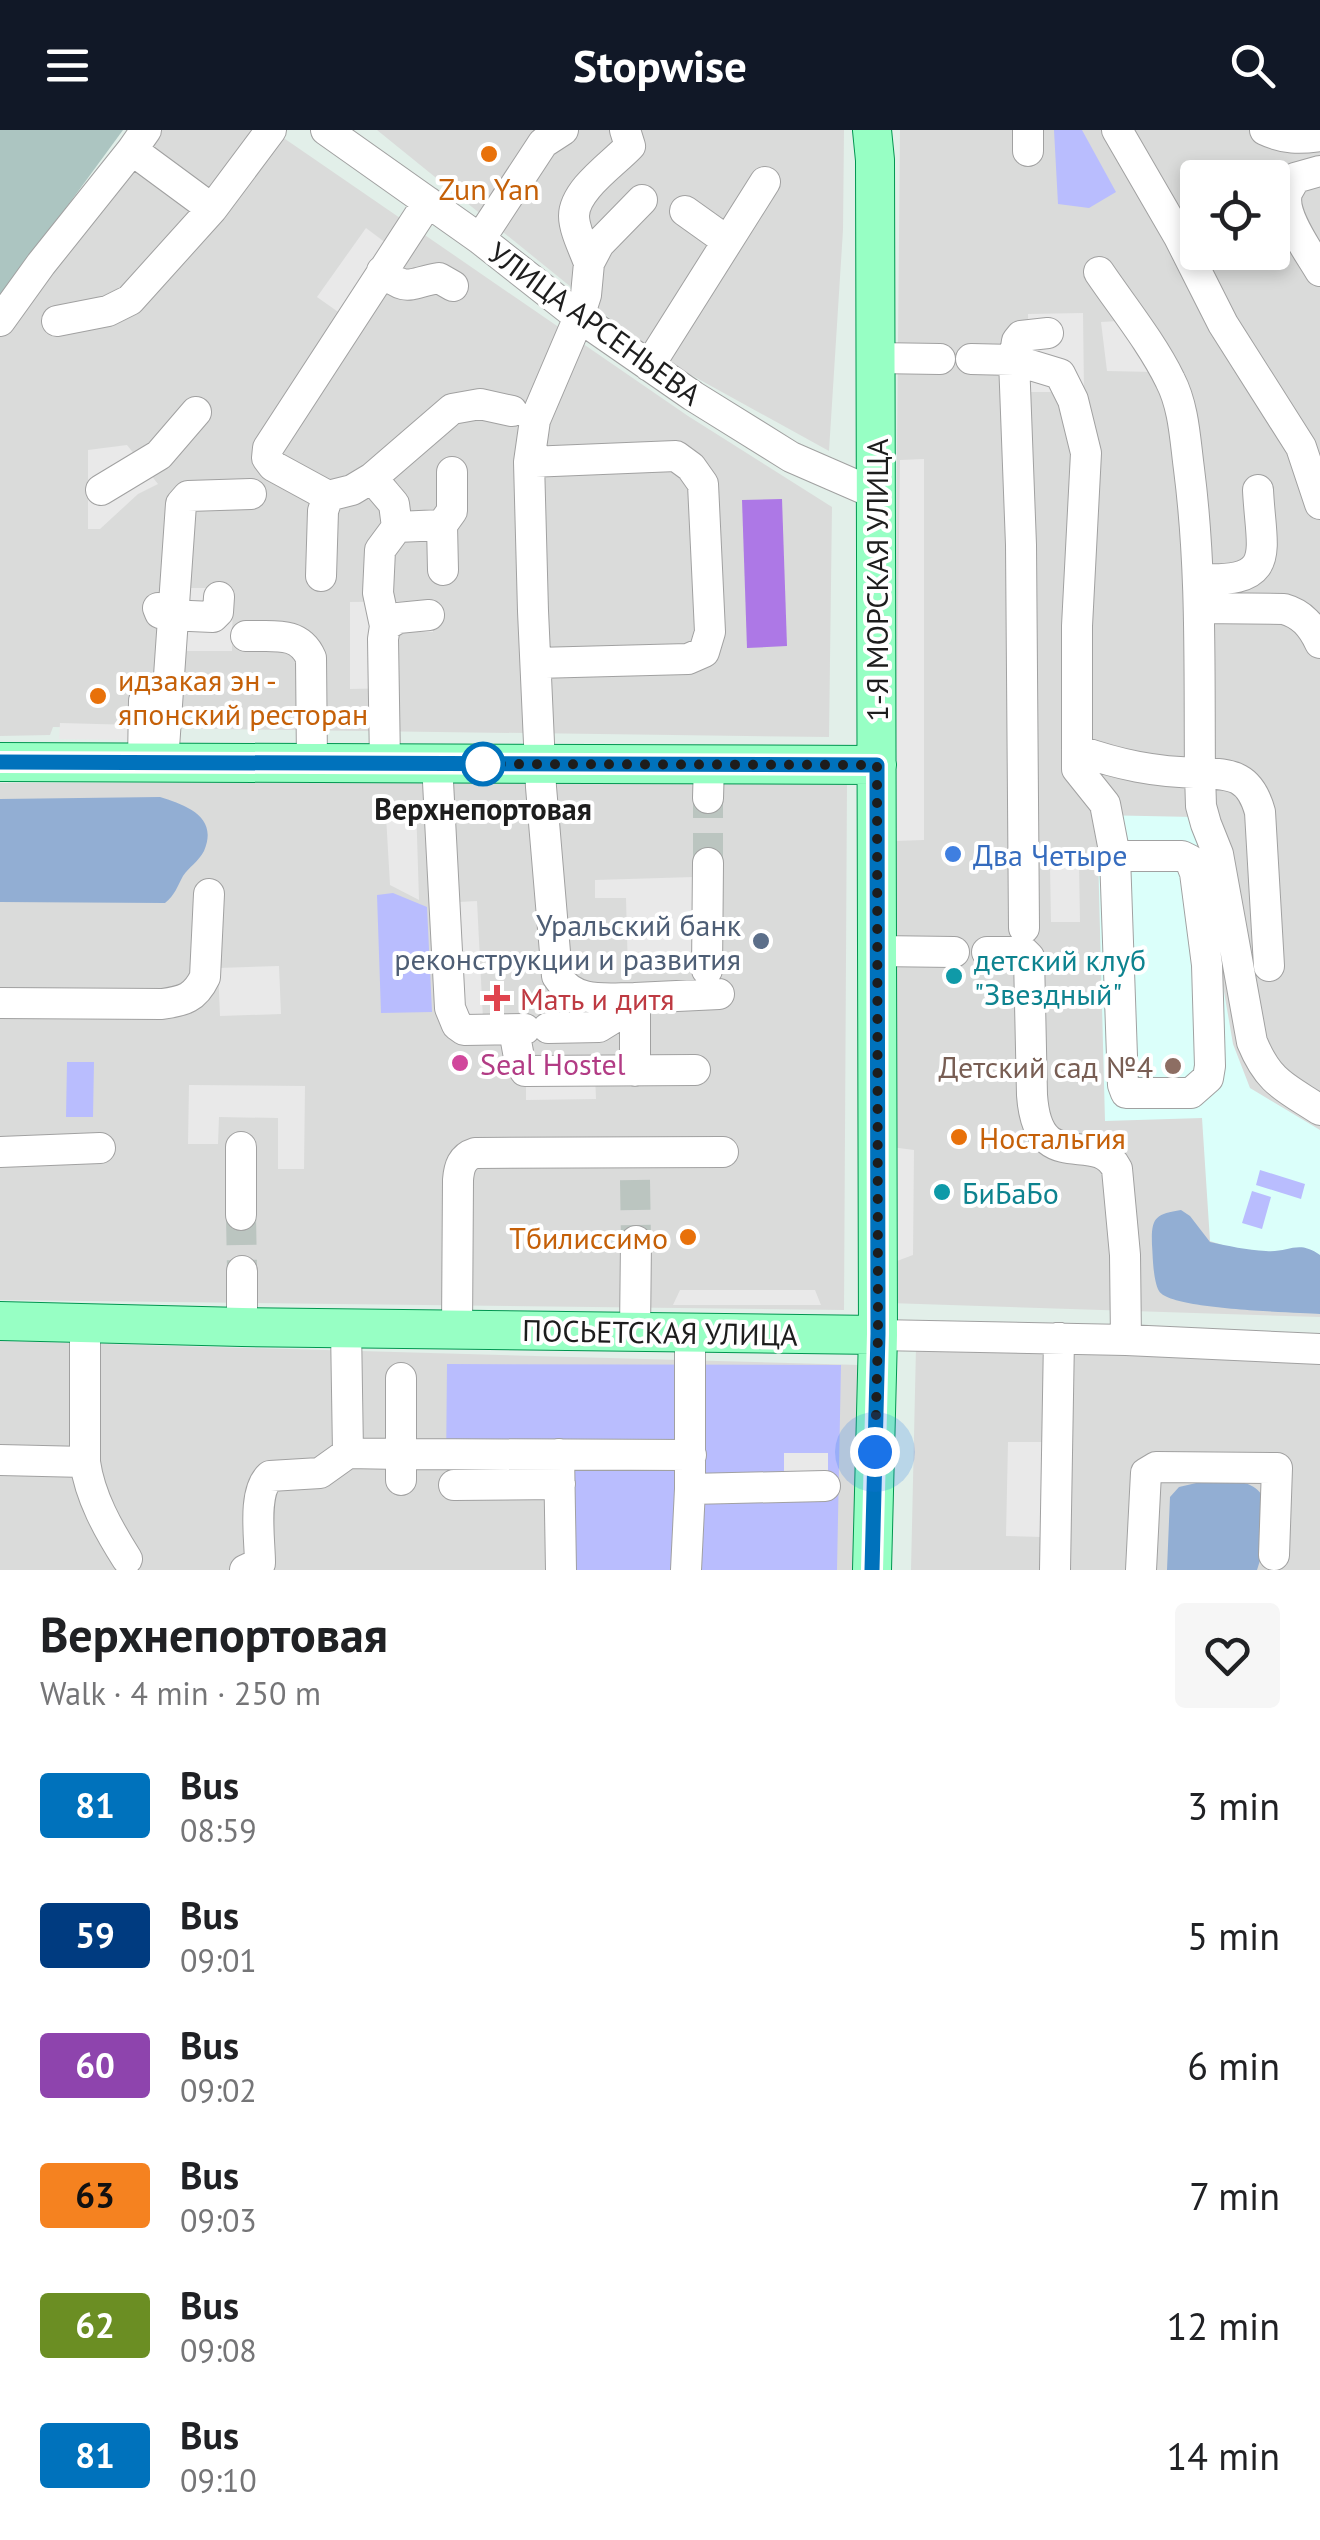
<!DOCTYPE html>
<html lang="en">
<head>
<meta charset="utf-8">
<style>
  :root { --surface:#fff; --page:#f6f6f6; --text:#202124; --muted:#757577; --accent:#111827 }
  body { margin:0; font-family:"PT Sans",sans-serif; background:var(--page); color:var(--text); height:100vh; display:flex; flex-direction:column; font-size:38px; white-space:nowrap }
  * { box-sizing:border-box; margin:0 }
  p { font-size:32px; color:var(--muted) }
  .icon { flex:none; width:55px; height:55px; fill:none; stroke:currentColor; stroke-width:2; stroke-linecap:round; stroke-linejoin:round }
  .map { position:relative; height:1440px; overflow:hidden }
  .side { display:flex; flex-direction:column; background:var(--surface); flex:1 }
  .side>* { flex:none }
  .badge { padding:0 20px; border-radius:8px; font-size:35px; line-height:65px }
  .tools { position:absolute; left:1180px; top:30px; display:grid; gap:20px }
  .tools a { display:grid; place-items:center; width:110px; height:110px; border-radius:10px; background:var(--surface); box-shadow:0 5px 15px #0003; font-size:50px }
  .you { position:absolute; width:50px; height:50px; margin:-25px; border:8px solid #fff; border-radius:50%; background:#1a73e8; box-shadow:0 0 0 15px #1a73e833 }
  .map>.badge { position:absolute; translate:-50% -50%; box-shadow:0 0 0 5px #fff }
  .round { display:grid; place-items:center; flex:none; width:105px; height:105px; border-radius:10px; background:var(--page) }
  .overview { display:flex; align-items:center; justify-content:space-between; height:170px; padding:0 40px }
  h1 { font-size:48px; font-weight:800; line-height:75px }
  ul { padding:0; list-style:none }
  li { display:flex; align-items:center; gap:30px; height:130px; padding:0 40px }
  li div { flex:1 }
  li b { display:block; font-size:38px }
  li em { font-style:normal }
  li .badge { min-width:110px; font-weight:700; text-align:center }
  header { display:flex; justify-content:space-between; align-items:center; height:130px; padding:0 40px; background:var(--accent); color:#fff; font-size:45px; font-weight:800 }
  .map>svg:first-child { display:block }
  .residential { fill:#dadbda; fill-rule:evenodd }
  .education { fill:#dbfffa }
  .construction { fill:#acc5c1 }
  .forest { fill:#92aed3 }
  .park { fill:#b9bdfe }
  .pitch { fill:#ad78e6 }
  .parking { fill:#e9e9e9 }
  .lines { fill:none; stroke-linecap:round; stroke-linejoin:round }
  .minor-tunnel { stroke:#bbc5c0; stroke-width:30; stroke-dasharray:30 15; stroke-linecap:butt }
  .minor-casing { stroke:#a1a1a1; stroke-width:32 }
  .major-casing { stroke:#009650; stroke-width:40 }
  .minor { stroke:#fff; stroke-width:30 }
  .major { stroke:#97ffc4; stroke-width:38 }
  .line-casing { stroke:#fff; stroke-width:22 }
  .line { stroke:#0072bc; stroke-width:15 }
  .walk { stroke:#1d1d1d; stroke-width:10; stroke-dasharray:0 18 }
  .food-dot { fill:#e8710a; stroke:#fff; stroke-width:4 }
  .stop-dot { fill:#fff; stroke:#0072bc; stroke-width:5 }
  .shop-dot { fill:#3f7fe0; stroke:#fff; stroke-width:4 }
  .service-dot { fill:#5c6f8a; stroke:#fff; stroke-width:4 }
  .culture-dot { fill:#0f9aa8; stroke:#fff; stroke-width:4 }
  .health-dot { fill:#e0444e; stroke:#fff; stroke-width:4 }
  .hotel-dot { fill:#d1479c; stroke:#fff; stroke-width:4 }
  .education-dot { fill:#8d6e63; stroke:#fff; stroke-width:4 }
  .labels { text-anchor:middle; dominant-baseline:central; stroke-width:8; stroke-linejoin:round; paint-order:stroke }
  .food-label { font-size:30px; fill:#c56008; stroke:#fff; text-anchor:start }
  .street-label { font-size:30px; fill:#1d1d1d; stroke:#fff }
  .stop-label { font-size:30px; font-weight:bold; fill:#1d1d1d; stroke:#fff }
  .shop-label { font-size:30px; fill:#366cbe; stroke:#fff; text-anchor:start }
  .service-label { font-size:30px; fill:#4e5e75; stroke:#fff; text-anchor:end }
  .culture-label { font-size:30px; fill:#0d838f; stroke:#fff; text-anchor:start }
  .health-label { font-size:30px; fill:#be3a42; stroke:#fff; text-anchor:start }
  .hotel-label { font-size:30px; fill:#b23c85; stroke:#fff; text-anchor:start }
  .education-label { font-size:30px; fill:#785e54; stroke:#fff; text-anchor:end }
</style>
</head>
<body>
<header><svg class="icon" aria-label="menu" viewBox="0 0 24 24"><path d="M4 6h16M4 12h16M4 18h16"/></svg>Stopwise<svg class="icon" aria-label="search" viewBox="0 0 24 24"><circle cx="10" cy="10" r="6"/><path d="M15 15l6 6"/></svg></header>
<div class="map">
<svg width="1320" height="1440" viewBox="0 0 1320 1440">
  <rect width="100%" height="100%" fill="#e2efe9"/>
  <path class="residential" d="M131 0H272L688 286 832 377 829 607 53 597 50 605 0 606V178Z
    M377 0H844L843 100 829 321 655 225Z
    M900 0H1320V1187L889 1173ZM1198 48H1272V122H1198Z
    M0 653H847L844 1180 0 1170Z
    M0 1211 859 1235 853 1440H0Z
    M916 1217 1320 1227V1440H911Z"/>
  <path class="education" d="M1097 685 1194 687 1233 914 1250 958 1320 1000V1147L1210 1111 1202 988 1105 991Z"/>
  <path class="construction" d="M0 0H123L0 168Z"/>
  <path class="forest" d="M160 667C185 675 219 686 204 721 199 731 189 737 183 746 177 757 175 765 165 773L0 772V669Z
    M1181 1080 1190 1086 1210 1112C1228 1116 1247 1120 1266 1121 1289 1123 1298 1109 1320 1125V1184C1294 1182 1170 1180 1159 1161 1153 1150 1153 1128 1152 1115 1151 1088 1155 1084 1181 1080Z
    M1205 1351C1226 1352 1252 1347 1263 1367L1262 1424 1257 1440H1167L1170 1367 1179 1357Z"/>
  <path class="park" d="M1054 0H1082L1116 62 1089 78 1058 74Z
    M393 763 427 777 432 882 381 883 377 765Z
    M67 932H94L93 987H66Z
    M1260 1040 1305 1054 1301 1069 1256 1055Z
    M1252 1061 1271 1067 1262 1099 1242 1093Z
    M447 1234 841 1235 837 1440H566L565 1338H446Z"/>
  <path class="pitch" d="M782 369 787 516 747 518 742 370Z"/>
  <path class="parking" d="M366 98 390 116 341 184 317 167Z
    M1083 183 1084 262H1029L1028 184Z
    M1119 191 1154 242 1107 241 1101 192Z
    M127 315 158 354 138 364 100 399H88V320Z
    M924 329V710L895 711 900 330Z
    M187 458H233L232 521H187Z
    M432 471 433 502H393L394 558 350 559V472Z
    M60 593 135 595V610L59 609Z
    M416 674 419 770 390 755 386 686V675Z
    M1079 735 1080 792H1051L1050 736Z
    M694 747 697 841 628 843 626 768H595V750Z
    M477 771 483 889 464 890 459 772Z
    M279 836 281 884 220 886 218 838Z
    M595 945 596 969 526 970V946Z
    M189 955 305 956 304 1039H278V988L219 987 218 1014H188Z
    M891 1017 914 1020 913 1125 889 1134Z
    M680 1160H815L821 1175H673Z
    M1008 1312H1044L1042 1407 1006 1406Z
    M784 1323H828V1362H784Z"/>
  <g class="lines">
    <path class="minor-tunnel" d="M708 733V668
      M635 1050 636 1111
      M241 1085 242 1141"/>
    <defs>
      <path id="minor" d="M146 0 132 20 212 79 271 0
        M326 0 480 109 579 187 693 266 791 327 876 364
        M1028 0V21
        M1117 0 1179 107 1223 194 1301 317 1320 374
        M1265 0C1284 9 1300 9 1320 6
        M1320 41 1295 48C1293 53 1289 58 1287 63 1281 85 1309 122 1320 141
        M428 72 268 318 267 328 273 336 328 366 352 360 372 348 452 279 480 274 512 281
        M685 81 727 111
        M480 109 543 13 563 0
        M589 133C584 119 574 100 574 86 574 60 613 34 630 16L625 0
        M382 141C407 163 409 153 439 148L453 156
        M1099 142C1122 176 1152 213 1170 250 1184 277 1185 309 1189 339 1202 440 1199 541 1200 643 1233 644 1250 646 1260 682L1269 836
        M0 191 41 134 132 20
        M57 191 108 181 130 170 212 79
        M876 228 940 229
        M971 229 1014 230 1060 244 1073 270 1086 323 1077 496V639L1105 674 1115 726 1123 955 1126 963H1191L1208 948 1210 936 1207 835 1195 743 1190 730 1182 726H1115
        M649 236 765 52
        M529 332 676 326 691 337 703 354 710 502 704 522 688 529 536 533
        M372 348 394 374 397 397 442 395 452 381V342
        M101 360 159 325 196 282
        M442 395 443 440
        M321 446 323 381 328 366
        M1199 449C1279 453 1261 422 1258 360
        M158 478 160 483 167 485 213 487 218 482 219 467
        M1199 478 1284 479C1302 484 1312 496 1320 513
        M385 496 378 463 380 420 397 397
        M246 506C272 507 299 500 311 528L312 633
        M1077 620C1120 635 1154 642 1200 643L1201 676 1206 694 1218 724 1252 912C1269 953 1285 957 1320 980
        M143 632 144 571
        M163 632 181 374 188 366 251 364
        M385 633 383 509 385 496 398 488 429 485
        M437 633 450 878 457 895 464 900 525 899
        M708 668 709 634
        M1024 798 1021 415 1014 230 1017 211 1021 206 1048 203
        M877 821 954 822
        M987 822H1024L1029 827 1032 965C1038 1050 1096 997 1117 1039L1125 1125 1126 1210
        M707 840 708 733
        M0 873 162 874C184 871 195 868 205 847L209 764
        M548 898 599 897 620 884 635 868 719 864
        M514 900 520 933 525 941 695 940
        M635 941V868C605 868 575 874 557 846L541 657 533 481 529 332 535 290 579 187 586 165 589 133 599 114 642 70
        M241 1017V1085
        M0 1022 100 1018
        M242 1141V1197
        M85 1194V1332C90 1367 108 1399 127 1429
        M346 1198 348 1323
        M457 1200 458 1050C459 1037 462 1027 475 1023L723 1022
        M635 1202 636 1111
        M878 1205 1126 1210 1320 1219
        M559 1324 561 1440
        M0 1330 85 1332
        M401 1350V1324L691 1325
        M454 1355 560 1354
        M690 1359 825 1356
        M245 1440 260 1433C260 1410 252 1362 270 1346L320 1343 348 1323 401 1324V1248
        M686 1440 690 1359V1202
        M1055 1440 1059 1208
        M1141 1440 1146 1343 1156 1337 1277 1338 1274 1425"/>
      <path id="major" d="M872 0 875 30 878 1205 872 1440
        M0 632 877 635
        M0 1191 242 1197 878 1205"/>
    </defs>
    <use href="#minor" class="minor-casing"/>
    <use href="#major" class="major-casing"/>
    <use href="#minor" class="minor"/>
    <use href="#major" class="major"/>
  </g>
  <g class="lines">
    <defs>
      <path id="line" d="M0 632 877 635 878 1204 872 1440"/>
    </defs>
    <use href="#line" class="line-casing"/>
    <use href="#line" class="line"/>
    <path class="walk" d="M483 634 877 635 878 1204 875 1322"/>
  </g>
  <g class="food-dot">
    <circle cx="489" cy="24" r="10"/>
    <circle cx="98" cy="566" r="10"/>
    <circle cx="959" cy="1007" r="10"/>
    <circle cx="688" cy="1107" r="10"/>
  </g>
  <circle class="stop-dot" cx="483" cy="634" r="20"/>
  <circle class="shop-dot" cx="953" cy="724" r="10"/>
  <circle class="service-dot" cx="761" cy="811" r="10"/>
  <g class="culture-dot">
    <circle cx="954" cy="846" r="10"/>
    <circle cx="942" cy="1062" r="10"/>
  </g>
  <path class="health-dot" d="M492 853h10v10h10v10h-10v10h-10v-10h-10v-10h10z"/>
  <circle class="hotel-dot" cx="460" cy="933" r="10"/>
  <circle class="education-dot" cx="1173" cy="936" r="10"/>
  <g class="labels">
    <g class="food-label">
      <text x="489" y="58" text-anchor="middle">Zun Yan</text>
      <text x="118" y="549">идзакая эн -<tspan x="118" dy="34">японский ресторан</tspan></text>
      <text x="979" y="1007">Ностальгия</text>
      <text x="668" y="1107" text-anchor="end">Тбилиссимо</text>
    </g>
    <g class="street-label">
      <text transform="translate(595 193) rotate(36)">УЛИЦА АРСЕНЬЕВА</text>
      <text transform="translate(876 450) rotate(-90)">1-Я МОРСКАЯ УЛИЦА</text>
      <text transform="translate(660 1202) rotate(1)">ПОСЬЕТСКАЯ УЛИЦА</text>
    </g>
    <g class="stop-label">
      <text x="483" y="678">Верхнепортовая</text>
    </g>
    <g class="shop-label">
      <text x="973" y="724">Два Четыре</text>
    </g>
    <g class="service-label">
      <text x="741" y="794">Уральский банк<tspan x="741" dy="34">реконструкции и развития</tspan></text>
    </g>
    <g class="culture-label">
      <text x="974" y="829">детский клуб<tspan x="974" dy="34">"Звездный"</tspan></text>
      <text x="962" y="1062">БиБаБо</text>
    </g>
    <g class="health-label">
      <text x="520" y="868">Мать и дитя</text>
    </g>
    <g class="hotel-label">
      <text x="480" y="933">Seal Hostel</text>
    </g>
    <g class="education-label">
      <text x="1153" y="936">Детский сад №4</text>
    </g>
  </g>
</svg>
<div class="tools">
<a><svg class="icon" aria-label="locate" viewBox="0 0 24 24"><circle cx="12" cy="12" r="6"/><path d="M12 2v4M12 18v4M2 12h4M18 12h4"/></svg></a>
</div>
<div class="you" style="left:875px;top:1322px"></div>
</div>
<section class="side">
<div class="overview"><div><h1>Верхнепортовая</h1><p>Walk · 4 min · 250 m</p></div><a class="round"><svg class="icon" aria-label="heart" viewBox="0 0 24 24"><path d="M12 20l-8-8c-3-5 5-10 8-4 3-6 11-1 8 4z"/></svg></a></div>
<ul>
<li><span class="badge" style="background:#0072bc;color:#fff">81</span><div><b>Bus</b><p>08:59</p></div><em>3 min</em></li>
<li><span class="badge" style="background:#003b80;color:#fff">59</span><div><b>Bus</b><p>09:01</p></div><em>5 min</em></li>
<li><span class="badge" style="background:#8e44ad;color:#fff">60</span><div><b>Bus</b><p>09:02</p></div><em>6 min</em></li>
<li><span class="badge" style="background:#f58220;color:#111">63</span><div><b>Bus</b><p>09:03</p></div><em>7 min</em></li>
<li><span class="badge" style="background:#6b8e23;color:#fff">62</span><div><b>Bus</b><p>09:08</p></div><em>12 min</em></li>
<li><span class="badge" style="background:#0072bc;color:#fff">81</span><div><b>Bus</b><p>09:10</p></div><em>14 min</em></li>
</ul>
</section>
</body>
</html>
